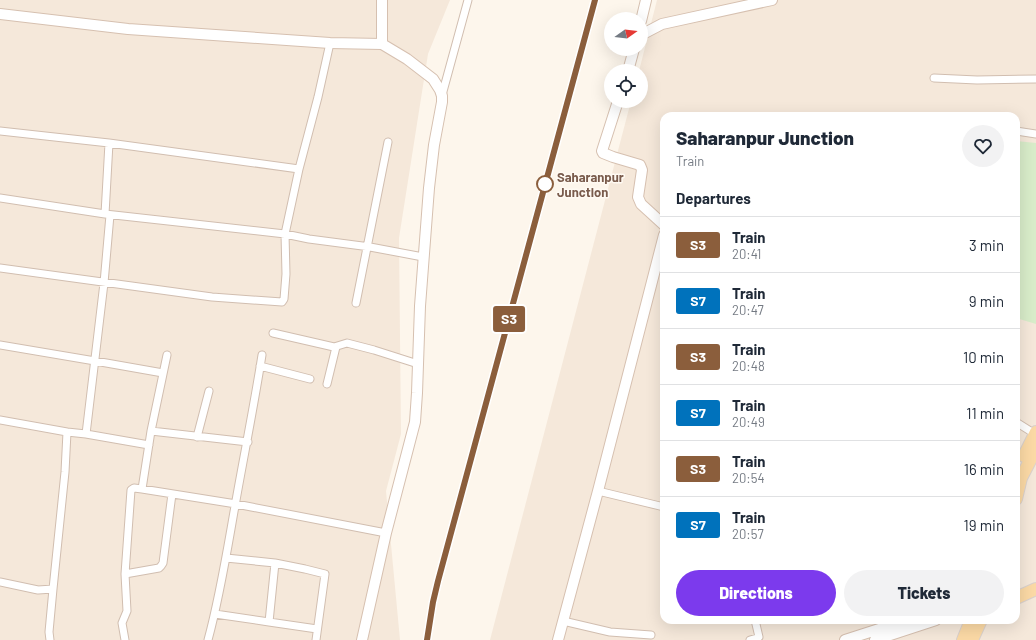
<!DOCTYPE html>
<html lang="en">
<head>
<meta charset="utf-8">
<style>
  :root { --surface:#fff; --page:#f2f2f3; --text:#1f2937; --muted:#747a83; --line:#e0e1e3; --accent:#7c3aed }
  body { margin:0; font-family:Barlow,sans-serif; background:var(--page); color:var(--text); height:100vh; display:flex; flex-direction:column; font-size:15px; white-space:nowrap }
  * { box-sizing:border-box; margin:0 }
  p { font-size:13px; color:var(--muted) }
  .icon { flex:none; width:22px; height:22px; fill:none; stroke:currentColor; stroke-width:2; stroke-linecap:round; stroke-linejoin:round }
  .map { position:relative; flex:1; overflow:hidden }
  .drawer { position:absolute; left:660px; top:112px; width:360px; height:512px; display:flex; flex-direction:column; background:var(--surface); border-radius:12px; box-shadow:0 4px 16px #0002 }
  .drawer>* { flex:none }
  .badge { padding:0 8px; border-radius:3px; font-size:14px; line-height:26px }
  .needle { width:26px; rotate:76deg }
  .fabs { position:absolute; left:604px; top:12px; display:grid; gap:8px }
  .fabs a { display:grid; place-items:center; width:44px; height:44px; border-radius:50%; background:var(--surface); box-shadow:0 4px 16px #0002; font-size:20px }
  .map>.badge { position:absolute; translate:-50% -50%; box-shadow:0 0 0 2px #fff }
  h2 { padding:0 16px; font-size:15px; line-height:36px }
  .round { display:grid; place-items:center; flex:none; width:42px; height:42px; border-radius:21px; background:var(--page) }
  .overview { display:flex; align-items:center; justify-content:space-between; height:68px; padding:0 16px }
  h1 { font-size:19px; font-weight:800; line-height:30px }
  .action { display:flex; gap:8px; margin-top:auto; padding:8px 16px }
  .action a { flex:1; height:46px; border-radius:24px; background:var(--accent); color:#fff; font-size:16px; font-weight:800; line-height:46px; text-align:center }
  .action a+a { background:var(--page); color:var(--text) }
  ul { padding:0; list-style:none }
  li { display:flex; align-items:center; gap:12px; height:56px; padding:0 16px; border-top:1px solid var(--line) }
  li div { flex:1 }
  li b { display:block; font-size:15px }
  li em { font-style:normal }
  li .badge { min-width:44px; font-weight:700; text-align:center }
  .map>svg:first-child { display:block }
  .residential { fill:#f5e8da; fill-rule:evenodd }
  .garden { fill:#d8ecc9 }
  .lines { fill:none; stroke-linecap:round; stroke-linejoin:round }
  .street-casing { stroke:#d1beb0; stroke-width:9 }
  .secondary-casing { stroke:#d6c0b0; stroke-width:12 }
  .primary-casing { stroke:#dad1cd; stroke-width:14 }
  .street { stroke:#fff; stroke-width:7 }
  .secondary { stroke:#fff; stroke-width:10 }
  .primary { stroke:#fbd9a5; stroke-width:12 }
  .rail { stroke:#b9a8c9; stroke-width:2; stroke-dasharray:6 4; stroke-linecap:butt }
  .line-casing { stroke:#fff; stroke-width:9 }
  .line { stroke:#8b5e3c; stroke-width:6 }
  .stop-dot { fill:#fff; stroke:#8b5e3c; stroke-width:2 }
  .labels { text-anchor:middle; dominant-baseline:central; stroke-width:3; stroke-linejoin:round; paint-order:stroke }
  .stop-label { font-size:13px; font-weight:bold; fill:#7a5c4d; stroke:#fffaf3; text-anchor:start }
</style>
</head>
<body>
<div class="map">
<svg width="1036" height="640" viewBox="0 0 1036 640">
  <rect width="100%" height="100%" fill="#fdf6ec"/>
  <path class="residential" d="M0 0H450L428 54 399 238 401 434 386 491 400 640H0Z
    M657 0H1036V640H490L631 101H641V71H639ZM664 116H1016V620H664Z"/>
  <path class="garden" d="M1016 141 1036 143V324L1016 318Z"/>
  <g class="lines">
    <defs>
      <path id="street" d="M934 78 977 80 1036 79
        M442 95 468 0
        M0 131 109 143 299 169
        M1016 131 1036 134
        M0 198 105 214 285 234 309 239 370 247 423 257
        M105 214 109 143
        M0 268 212 297 282 302 284 299 286 274 285 234 299 169 318 97 330 43
        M356 303 388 142
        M273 333 334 347 347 343 374 350 418 364
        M0 345 95 361 163 373
        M260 366 310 379
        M327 384 336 347
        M0 420 67 432 65 472 53 589 49 632 50 640
        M1016 422 1035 434
        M151 431 248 442
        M67 432 86 434 149 445
        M86 434 104 283 110 215
        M197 437 209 391
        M142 489 151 431 167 355
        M598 491 664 507
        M172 494 163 563 161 566 159 568 125 574 131 490 134 488 142 489 236 504 386 533
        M275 563 305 569 325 574 316 640
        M0 582 38 590 53 589
        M215 614 269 622 275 563 226 558
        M563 621 610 632 651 635
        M269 622 317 629
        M125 640 122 623 127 611 125 574
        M208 640C220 596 227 551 235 506 244 455 254 406 262 355
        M750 640 757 638 759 637 755 620"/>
      <path id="secondary" d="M382 0V44
        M0 14 128 29 330 43 382 44 407 59 433 79 440 90 442 96V102L434 145 429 188 420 306 417 393 415 422 386 533 362 640
        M641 21 646 0
        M641 35 662 24 772 0
        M628 71 634 49
        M618 101 602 151 603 153 613 157 640 165 642 170 638 197 641 204 664 225
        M558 640 598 491 664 235
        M845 640 907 620
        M875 640 936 620"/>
      <path id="primary" d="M1024 456 1036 432
        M1016 499 1021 478 1036 449
        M1016 598 1036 589
        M963 640 971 620
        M972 640 981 620"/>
    </defs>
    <use href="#street" class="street-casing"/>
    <use href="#secondary" class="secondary-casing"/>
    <use href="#primary" class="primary-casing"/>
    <use href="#street" class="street"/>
    <use href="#secondary" class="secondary"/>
    <use href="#primary" class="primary"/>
    <path class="rail" d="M427 640 433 602 438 581 595 0"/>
  </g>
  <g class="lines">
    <defs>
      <path id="line" d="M427 640 433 602 438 581 595 0"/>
    </defs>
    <use href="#line" class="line-casing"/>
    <use href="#line" class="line"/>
  </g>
  <circle class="stop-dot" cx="545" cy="184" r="8"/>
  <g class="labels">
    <g class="stop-label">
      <text x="557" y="177">Saharanpur<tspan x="557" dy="15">Junction</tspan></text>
    </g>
  </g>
</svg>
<div class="fabs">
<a><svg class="needle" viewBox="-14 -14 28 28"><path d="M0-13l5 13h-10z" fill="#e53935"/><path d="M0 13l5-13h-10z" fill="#747a83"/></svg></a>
<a><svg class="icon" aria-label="locate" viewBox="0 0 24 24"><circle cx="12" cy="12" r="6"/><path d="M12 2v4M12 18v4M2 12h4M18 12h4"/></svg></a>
</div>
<b class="badge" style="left:509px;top:319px;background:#8b5e3c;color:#fff">S3</b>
<section class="drawer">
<div class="overview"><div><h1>Saharanpur Junction</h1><p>Train</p></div><a class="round"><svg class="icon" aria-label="heart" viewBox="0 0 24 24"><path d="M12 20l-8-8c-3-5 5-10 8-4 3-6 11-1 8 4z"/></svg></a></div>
<h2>Departures</h2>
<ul>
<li><span class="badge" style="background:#8b5e3c;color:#fff">S3</span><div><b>Train</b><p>20:41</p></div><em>3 min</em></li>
<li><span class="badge" style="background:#0072bc;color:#fff">S7</span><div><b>Train</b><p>20:47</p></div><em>9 min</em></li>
<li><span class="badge" style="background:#8b5e3c;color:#fff">S3</span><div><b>Train</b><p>20:48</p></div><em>10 min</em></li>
<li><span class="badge" style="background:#0072bc;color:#fff">S7</span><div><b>Train</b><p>20:49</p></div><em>11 min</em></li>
<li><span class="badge" style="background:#8b5e3c;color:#fff">S3</span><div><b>Train</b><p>20:54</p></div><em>16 min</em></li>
<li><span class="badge" style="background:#0072bc;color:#fff">S7</span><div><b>Train</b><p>20:57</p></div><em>19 min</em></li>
</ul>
<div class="action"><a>Directions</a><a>Tickets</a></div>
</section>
</div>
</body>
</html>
